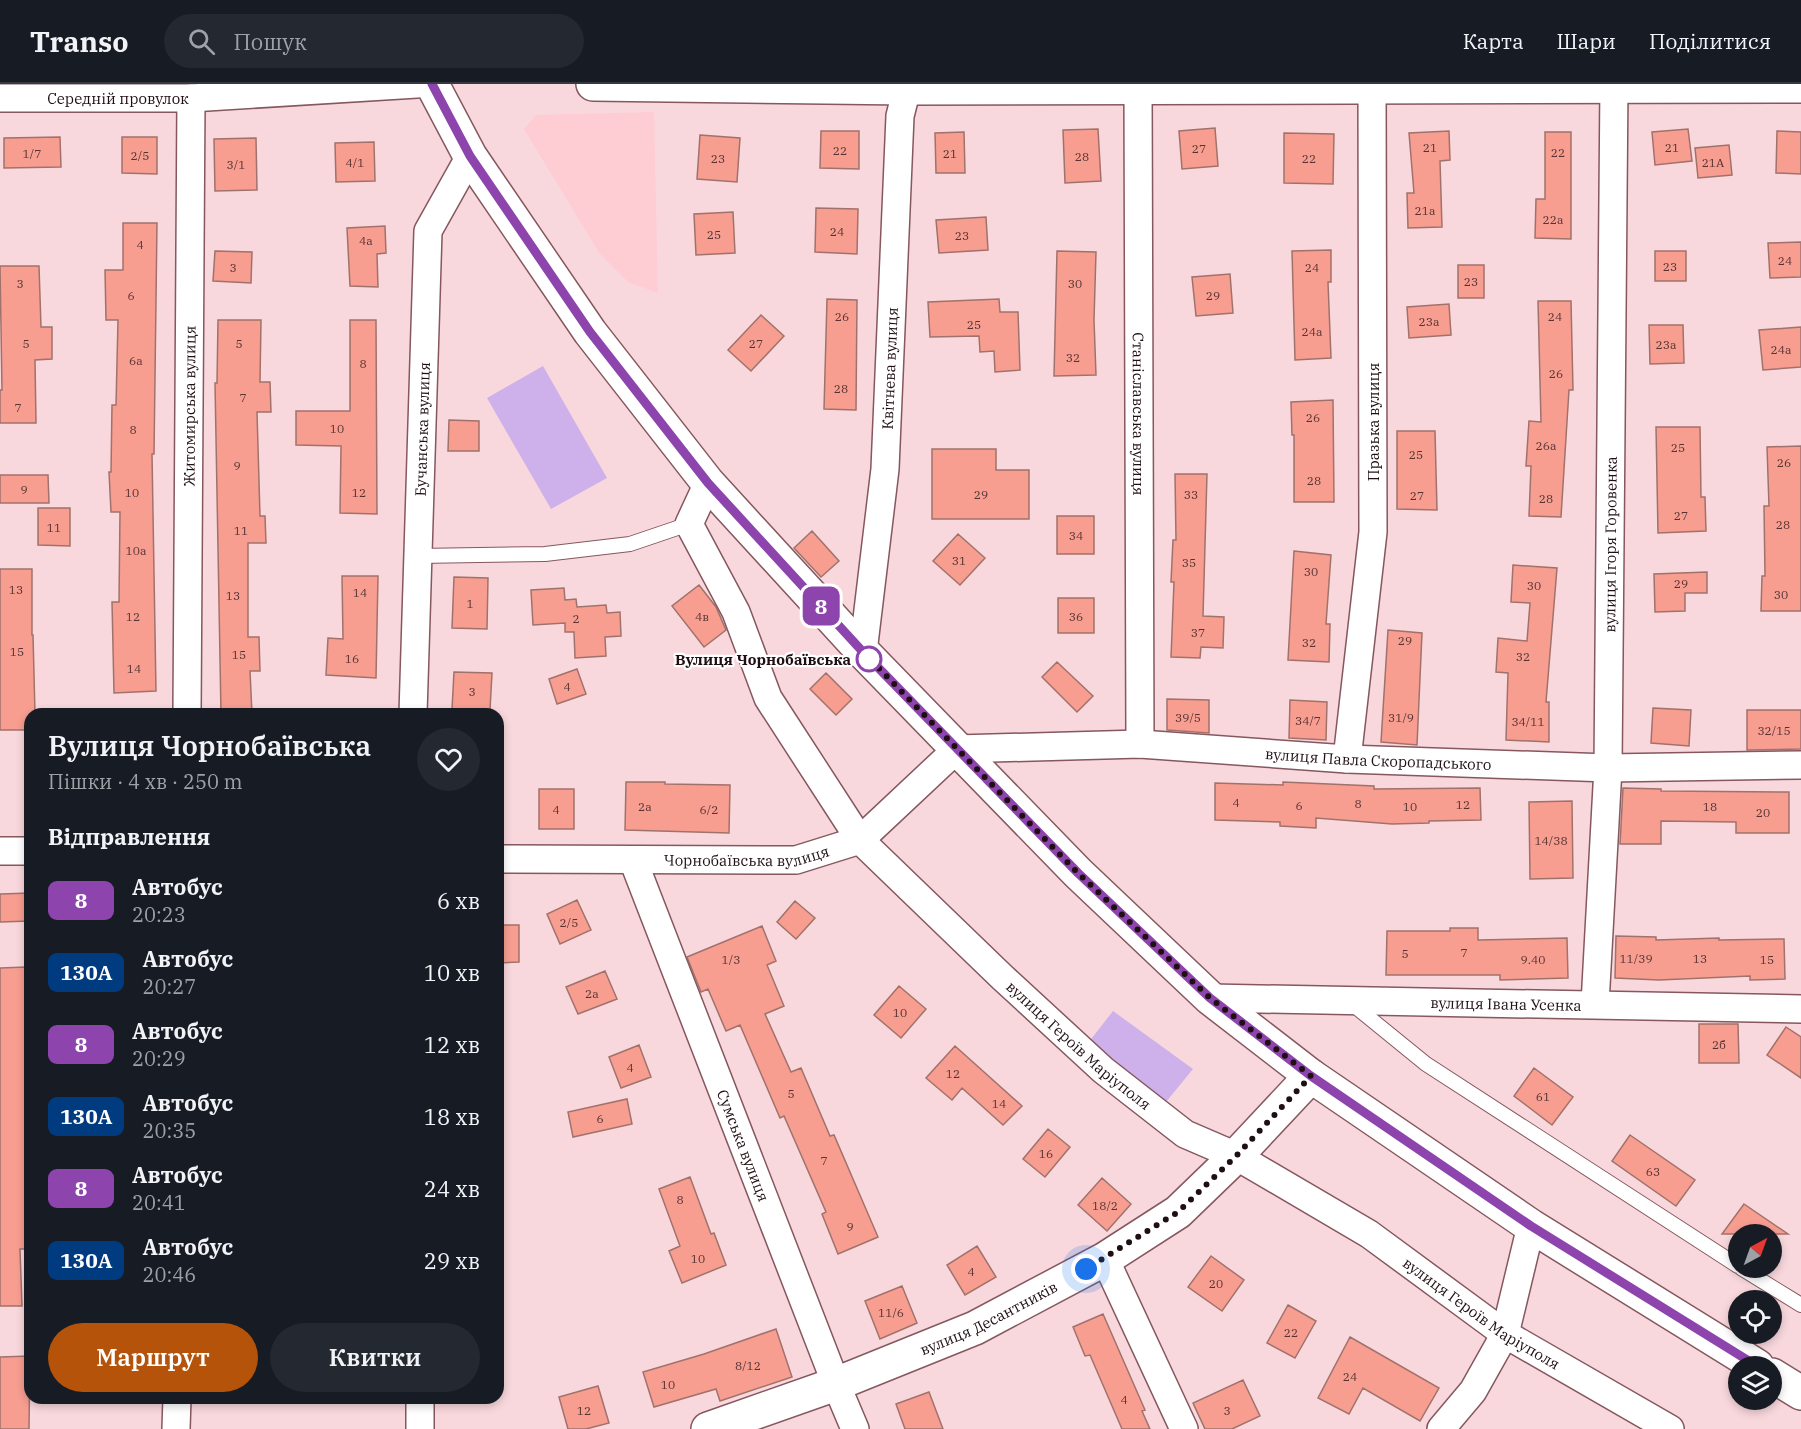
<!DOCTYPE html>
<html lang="uk">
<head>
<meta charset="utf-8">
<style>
  :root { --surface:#171b24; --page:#242831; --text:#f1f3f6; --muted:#9ea1a6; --line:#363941; --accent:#b45309 }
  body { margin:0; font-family:"IBM Plex Serif",serif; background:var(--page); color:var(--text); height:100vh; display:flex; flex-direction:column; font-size:22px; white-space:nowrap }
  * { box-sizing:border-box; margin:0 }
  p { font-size:20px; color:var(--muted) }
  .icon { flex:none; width:33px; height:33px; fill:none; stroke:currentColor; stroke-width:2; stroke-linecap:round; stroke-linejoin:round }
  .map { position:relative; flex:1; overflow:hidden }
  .details { position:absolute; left:24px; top:624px; width:480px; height:696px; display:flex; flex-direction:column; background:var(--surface); border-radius:18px; box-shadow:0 3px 9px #0003 }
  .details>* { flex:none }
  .badge { padding:0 12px; border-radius:9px; font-size:21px; line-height:39px }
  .needle { width:39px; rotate:41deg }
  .controls { position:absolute; left:1728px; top:1140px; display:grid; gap:12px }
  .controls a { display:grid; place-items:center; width:54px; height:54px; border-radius:50%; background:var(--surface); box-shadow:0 3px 9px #0003; font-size:30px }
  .you { position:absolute; width:30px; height:30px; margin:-15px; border:4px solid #fff; border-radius:50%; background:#1a73e8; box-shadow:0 0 0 9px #1a73e833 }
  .map>.badge { position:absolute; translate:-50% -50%; box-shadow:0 0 0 3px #fff }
  h2 { padding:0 24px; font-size:22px; line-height:54px }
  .round { display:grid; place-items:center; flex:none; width:63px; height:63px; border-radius:32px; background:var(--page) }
  .overview { display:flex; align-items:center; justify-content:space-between; height:102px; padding:0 24px }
  h1 { font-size:28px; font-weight:600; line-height:45px }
  .cta { display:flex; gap:12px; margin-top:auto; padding:12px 24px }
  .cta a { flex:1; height:69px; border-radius:36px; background:var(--accent); color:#fff; font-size:24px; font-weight:600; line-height:69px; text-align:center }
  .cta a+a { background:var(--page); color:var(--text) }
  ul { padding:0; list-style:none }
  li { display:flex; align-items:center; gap:18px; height:72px; padding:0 24px }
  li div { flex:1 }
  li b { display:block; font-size:22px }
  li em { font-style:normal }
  li .badge { min-width:66px; font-weight:700; text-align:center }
  header { display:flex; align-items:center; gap:36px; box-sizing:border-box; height:84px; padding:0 30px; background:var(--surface); border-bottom:2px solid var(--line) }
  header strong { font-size:28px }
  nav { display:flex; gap:33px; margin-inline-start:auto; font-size:21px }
  .search { width:420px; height:54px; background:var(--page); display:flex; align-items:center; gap:15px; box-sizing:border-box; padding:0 21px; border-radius:33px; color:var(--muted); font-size:22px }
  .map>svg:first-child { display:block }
  .built { fill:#feccd3 }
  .green { fill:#ceb0ea }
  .building { fill:#f79e91; stroke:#a1726b; stroke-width:1.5 }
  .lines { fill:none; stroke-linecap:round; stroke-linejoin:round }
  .service-casing { stroke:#85575f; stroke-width:16 }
  .minor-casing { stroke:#85575f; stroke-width:30 }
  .tertiary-casing { stroke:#85575f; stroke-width:36 }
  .secondary-casing { stroke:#85575f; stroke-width:36 }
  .service { stroke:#fff; stroke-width:14 }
  .minor { stroke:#fff; stroke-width:27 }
  .tertiary { stroke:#fff; stroke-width:33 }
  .secondary { stroke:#fff; stroke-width:33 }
  .line-casing { stroke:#fff; stroke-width:14 }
  .line { stroke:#8e44ad; stroke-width:9 }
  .walk { stroke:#200f12; stroke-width:6; stroke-dasharray:0 10.8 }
  .stop-dot { fill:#fff; stroke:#8e44ad; stroke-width:3 }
  .labels { text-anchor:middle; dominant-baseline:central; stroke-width:4.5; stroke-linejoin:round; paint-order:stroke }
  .number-label { font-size:12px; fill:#563332 }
  .street-label { font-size:15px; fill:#200f12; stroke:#fff }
  .stop-label { font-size:15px; font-weight:bold; fill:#200f12; stroke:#fff; text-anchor:end }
</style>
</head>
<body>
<header>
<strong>Transo</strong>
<div class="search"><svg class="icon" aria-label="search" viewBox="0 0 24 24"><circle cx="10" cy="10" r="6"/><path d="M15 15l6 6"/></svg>Пошук</div>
<nav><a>Карта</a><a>Шари</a><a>Поділитися</a></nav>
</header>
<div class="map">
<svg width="1801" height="1345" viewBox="0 0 1801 1345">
  <rect width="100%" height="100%" fill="#f9d8dd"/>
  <path class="built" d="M654 28 658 209 628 198 600 170 524 45 536 31Z"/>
  <path class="green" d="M543 282 607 394 551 425 487 314Z
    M1113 927 1193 985 1166 1018 1088 959Z"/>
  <path class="building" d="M1215 44 1218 82 1182 85 1179 47Z
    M1098 45 1101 97 1065 99 1063 46Z
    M1688 45 1692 77 1655 81 1652 48Z
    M821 47H859V85L820 84Z
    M1449 47 1450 76 1440 77 1442 143 1408 144 1407 109H1414L1409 49Z
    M1777 47 1801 48V90L1776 89Z
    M964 48 965 89H936L935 49Z
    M1545 48H1571V155L1535 154 1536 115H1545Z
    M1284 49 1334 50 1333 100 1284 99Z
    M700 51 740 54 737 98 697 95Z
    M60 53 61 83 4 84V54Z
    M122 53H157V90L122 89Z
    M256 54 257 106 215 107 214 55Z
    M374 58 375 97 336 98 335 59Z
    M1729 61 1732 91 1698 94 1695 64Z
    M816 124 858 125 857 170 815 168Z
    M733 128 735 169 696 171 694 130Z
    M986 133 988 166 939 169 936 136Z
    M123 139H157L154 370H152L156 607 114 609 112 518H119L120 428H111L109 388H111L112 321H116L118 236H106L105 186H123Z
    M385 142 386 169 377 170 378 203 350 202 347 144Z
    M1801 158V193L1770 194 1768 159Z
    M1331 166V198H1328L1331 274 1295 276 1292 167Z
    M215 167 252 168 251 199 213 197Z
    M1057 167 1096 168 1094 236 1096 291 1054 292Z
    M1655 167H1686V197H1655Z
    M1458 181H1484V214H1458Z
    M0 182H39L41 243H52V275L35 276 36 339H0V306H2Z
    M1230 190 1233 229 1196 232 1192 193Z
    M827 215 857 216 856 326 824 325Z
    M999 215 1000 228H1018L1020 286 995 288 994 267 980 268 979 252 930 253 928 218Z
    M1538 217H1571L1573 306H1569L1561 433 1529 432 1531 382H1526L1529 337 1541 338Z
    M1449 220 1451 251 1409 254 1407 223Z
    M761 231 784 252 751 287 728 266Z
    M218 236H261L260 298H270L271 328H257L260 432H265L266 459H248V553H259L260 587H250L252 630H221L215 299H217Z
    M350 236H376L377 430 340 429 341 362 296 361V327H350Z
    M1649 241H1683L1684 279 1650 280Z
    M1801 243V283L1763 286 1759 246Z
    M1333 316 1334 418H1294V351H1292L1291 318Z
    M449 336 479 337V367H448Z
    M1656 343H1700L1701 413H1705L1706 447 1658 449Z
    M1397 347H1435L1437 426 1397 425Z
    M1801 362V527H1761L1762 492H1765L1764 422H1769L1767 363Z
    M932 365H996V386H1029V435H932Z
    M1175 390H1207L1203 532 1224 533 1223 564 1201 563 1200 574 1171 573 1174 498H1171L1173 456H1176Z
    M0 391H48L49 419H0Z
    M38 424H70V462L38 461Z
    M1057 432H1094V470H1057Z
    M812 447 839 477 821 493 794 464Z
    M958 450 985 474 960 501 933 477Z
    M1294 467 1331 471 1326 540H1330L1329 578 1288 576Z
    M1513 481 1557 484 1546 618H1549V658L1506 656 1508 589 1496 588 1498 554 1527 557 1530 519 1511 518Z
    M0 485H32V551H33L35 630H30V646H0Z
    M1707 488V509H1685V527L1655 528 1654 490Z
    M342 492H378L376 594 326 591 328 554 343 555Z
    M454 493 488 494 487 545 452 544Z
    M699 501 716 523 726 546 704 563 672 522Z
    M564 504 565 516 576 515 577 523 606 521 607 529 620 528 621 552 605 553 606 572 575 574 574 548H565V539L533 541 531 506Z
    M1058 514H1094V549H1058Z
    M1388 546 1422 549 1417 661 1381 658Z
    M1057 578 1093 612 1077 628 1042 593Z
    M577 585 586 610 557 620 549 595Z
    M454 588 492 589 490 626 452 625Z
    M826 589 852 615 836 631 810 605Z
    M1167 615 1209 616V649L1167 646Z
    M1290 616 1327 618 1326 656 1289 654Z
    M1653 624 1691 626 1689 662 1651 659Z
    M1747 626H1801V665L1747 666Z
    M626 698H665V700L730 701 729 749 625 746Z
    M1283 698 1374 702V705L1480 704 1481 736 1429 737V739L1392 740 1316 734V744L1280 742V738L1215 736V699L1283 701Z
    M1623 704 1661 705V707L1789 708V749H1736V738L1661 737V760H1620Z
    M539 705H574V745H539Z
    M1572 717 1573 794 1530 795 1529 718Z
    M30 809V837L0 838V810Z
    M577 816 591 846 560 860 547 830Z
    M795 817 815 834 796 855 777 838Z
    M498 841H519V878L498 879Z
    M762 842 776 877 767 881 784 922 765 930 791 988 801 984 830 1052 834 1051 878 1153 838 1170 822 1130 826 1128 784 1032 780 1034 740 941 726 947 708 905 701 908 687 873Z
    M1450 844H1478V856L1567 854 1568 894 1500 896V891H1386L1387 847H1450Z
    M1616 852 1656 853V856L1719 854V856L1784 855 1785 895 1750 896V892L1659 896 1615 894Z
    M26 883 30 1032V1038H28L30 1165H20L22 1222H0V884Z
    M605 887 617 915 578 930 566 903Z
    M899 902 926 925 901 954 874 931Z
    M1699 940H1738L1739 979H1699Z
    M1786 943 1801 953V994L1767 971Z
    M639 961 651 993 621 1004 609 973Z
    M955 962 1022 1022 1003 1041 962 1004 952 1016 926 994Z
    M1534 984 1573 1013 1552 1041 1514 1012Z
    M627 1015 632 1040 573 1053 568 1028Z
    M1048 1045 1070 1063 1045 1093 1023 1075Z
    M1630 1051 1695 1096 1676 1122 1612 1077Z
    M690 1093 711 1150 714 1149 726 1181 682 1199 669 1167 680 1162 659 1105Z
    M1102 1094 1131 1120 1107 1147 1078 1121Z
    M1744 1120 1788 1150H1722Z
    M977 1162 996 1193 965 1211 947 1181Z
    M1211 1172 1244 1196 1222 1227 1188 1203Z
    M902 1202 917 1239 880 1255 865 1217Z
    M1288 1221 1316 1237 1295 1274 1267 1259Z
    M1103 1230 1145 1326 1142 1327 1150 1345H1122L1090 1271 1085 1272 1073 1243Z
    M776 1245 792 1293 720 1317 716 1305 654 1323 643 1288 704 1270Z
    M1350 1253 1439 1304 1420 1337 1363 1304 1349 1330 1318 1314Z
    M30 1272 29 1345H0V1273Z
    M1243 1296 1260 1332 1232 1345H1205L1193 1319Z
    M598 1302 609 1339 586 1345H568L559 1313Z
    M929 1308 943 1345H905L896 1320Z"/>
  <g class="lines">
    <defs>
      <path id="service" d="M418 472 545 470 630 460 689 440
        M1351 919 1426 980 1738 1182
        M1741 1184 1801 1221"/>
      <g id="minor">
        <path id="s1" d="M1138 0 1140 660"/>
        <path id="s2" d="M0 14H191L417 0"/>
        <path id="s3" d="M708 399 689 440 736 528 768 614 860 756 1002 893 1103 986 1185 1050 1236 1072 1369 1150 1505 1250 1670 1345"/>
        <path id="s4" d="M863 568 885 385 900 32 908 0"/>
        <path id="s5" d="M187 630 191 14"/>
        <path id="s6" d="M413 630 428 147 470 72"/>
        <path d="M1347 675 1373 448 1372 0"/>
        <path d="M0 767H30"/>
        <path id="s7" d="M498 775 796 776 860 756 957 665 1140 660 1347 675 1608 684 1801 681"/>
        <path id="s8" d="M633 776 836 1300 855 1345"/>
        <path id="s9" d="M1210 914 1801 925"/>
        <path id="s10" d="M1595 920 1608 684 1614 0"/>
        <path d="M1105 1175 1184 1345"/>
        <path d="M420 1314V1345"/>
        <path d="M176 1345 177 1314"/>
        <path d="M1441 1345 1473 1307 1505 1250 1531 1142"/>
      </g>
      <g id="tertiary">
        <path d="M593 0 908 4 1801 2"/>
        <path id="s11" d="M708 1345 836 1300 975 1244 1105 1175 1178 1128 1236 1072 1311 992"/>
      </g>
      <path id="secondary" d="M432 0 470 72 590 248 708 399 863 568 1078 789 1210 914 1311 992 1531 1142 1757 1282
        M1772 1291 1801 1309"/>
    </defs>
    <use href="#service" class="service-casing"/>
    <use href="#minor" class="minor-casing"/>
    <use href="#tertiary" class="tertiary-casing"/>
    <use href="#secondary" class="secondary-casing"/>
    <use href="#service" class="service"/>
    <use href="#minor" class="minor"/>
    <use href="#tertiary" class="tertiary"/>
    <use href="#secondary" class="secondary"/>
  </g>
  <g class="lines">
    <defs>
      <path id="line" d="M432 0 470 72 590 248 708 399 863 568 1078 789 1210 914 1311 992 1531 1142 1757 1282"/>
    </defs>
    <use href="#line" class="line-casing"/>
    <use href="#line" class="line"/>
    <path class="walk" d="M869 575 863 568 1078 789 1210 914 1311 992 1236 1072 1178 1128 1086 1185"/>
  </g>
  <circle class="stop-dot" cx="869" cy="575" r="12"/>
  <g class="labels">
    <g class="number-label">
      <text x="1430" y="63">21</text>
      <text x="1672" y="63">21</text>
      <text x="1199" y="64">27</text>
      <text x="840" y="66">22</text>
      <text x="1558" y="68">22</text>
      <text x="32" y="69">1/7</text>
      <text x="950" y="69">21</text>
      <text x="140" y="71">2/5</text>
      <text x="1082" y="72">28</text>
      <text x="718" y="74">23</text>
      <text x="1309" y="74">22</text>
      <text x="355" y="78">4/1</text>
      <text x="1713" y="78">21А</text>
      <text x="236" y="80">3/1</text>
      <text x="1425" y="126">21а</text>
      <text x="1553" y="135">22а</text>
      <text x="837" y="147">24</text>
      <text x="714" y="150">25</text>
      <text x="962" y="151">23</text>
      <text x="366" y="156">4а</text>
      <text x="140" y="160">4</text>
      <text x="1785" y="176">24</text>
      <text x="1670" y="182">23</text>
      <text x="233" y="183">3</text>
      <text x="1312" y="183">24</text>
      <text x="1471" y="197">23</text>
      <text x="20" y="199">3</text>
      <text x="1075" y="199">30</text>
      <text x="131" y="211">6</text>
      <text x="1213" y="211">29</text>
      <text x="842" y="232">26</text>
      <text x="1555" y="232">24</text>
      <text x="1429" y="237">23а</text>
      <text x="974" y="240">25</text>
      <text x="1312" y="247">24а</text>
      <text x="26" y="259">5</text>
      <text x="239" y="259">5</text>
      <text x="756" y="259">27</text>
      <text x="1666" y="260">23а</text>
      <text x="1781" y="265">24а</text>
      <text x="1073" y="273">32</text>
      <text x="136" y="276">6а</text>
      <text x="363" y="279">8</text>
      <text x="1556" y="289">26</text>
      <text x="841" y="304">28</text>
      <text x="243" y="313">7</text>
      <text x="18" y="323">7</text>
      <text x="1313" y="333">26</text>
      <text x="337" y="344">10</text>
      <text x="133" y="345">8</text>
      <text x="1546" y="361">26а</text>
      <text x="1678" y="363">25</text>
      <text x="1416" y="370">25</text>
      <text x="1784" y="378">26</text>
      <text x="237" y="381">9</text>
      <text x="1314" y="396">28</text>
      <text x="24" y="405">9</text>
      <text x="132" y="408">10</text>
      <text x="359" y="408">12</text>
      <text x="981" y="410">29</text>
      <text x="1191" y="410">33</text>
      <text x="1417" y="411">27</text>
      <text x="1546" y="414">28</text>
      <text x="1681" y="431">27</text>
      <text x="1783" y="440">28</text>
      <text x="54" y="443">11</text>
      <text x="241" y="446">11</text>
      <text x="1076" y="451">34</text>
      <text x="136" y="466">10а</text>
      <text x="959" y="476">31</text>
      <text x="1189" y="478">35</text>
      <text x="1311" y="487">30</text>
      <text x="1681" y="499">29</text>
      <text x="1534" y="501">30</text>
      <text x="16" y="505">13</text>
      <text x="360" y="508">14</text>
      <text x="1781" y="510">30</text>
      <text x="233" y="511">13</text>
      <text x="470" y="519">1</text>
      <text x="133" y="532">12</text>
      <text x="702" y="532">4в</text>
      <text x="1076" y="532">36</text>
      <text x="576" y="534">2</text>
      <text x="1198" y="548">37</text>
      <text x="1405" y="556">29</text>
      <text x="1309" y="558">32</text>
      <text x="17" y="567">15</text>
      <text x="239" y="570">15</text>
      <text x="1523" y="572">32</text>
      <text x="352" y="574">16</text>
      <text x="134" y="584">14</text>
      <text x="567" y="602">4</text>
      <text x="472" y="607">3</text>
      <text x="1188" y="633">39/5</text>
      <text x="1401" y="633">31/9</text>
      <text x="1308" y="636">34/7</text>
      <text x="1528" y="637">34/11</text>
      <text x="1774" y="646">32/15</text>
      <text x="1236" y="718">4</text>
      <text x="1358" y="719">8</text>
      <text x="1463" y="720">12</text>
      <text x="1299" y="721">6</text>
      <text x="645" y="722">2а</text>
      <text x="1410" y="722">10</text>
      <text x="1710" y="722">18</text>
      <text x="556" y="725">4</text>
      <text x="709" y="725">6/2</text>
      <text x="1763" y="728">20</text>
      <text x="1551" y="756">14/38</text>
      <text x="569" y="838">2/5</text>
      <text x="1464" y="868">7</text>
      <text x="1405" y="869">5</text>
      <text x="1636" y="874">11/39</text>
      <text x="1700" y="874">13</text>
      <text x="731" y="875">1/3</text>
      <text x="1533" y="875">9.40</text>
      <text x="1767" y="875">15</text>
      <text x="592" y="909">2а</text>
      <text x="900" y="928">10</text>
      <text x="1719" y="960">2б</text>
      <text x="630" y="983">4</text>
      <text x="953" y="989">12</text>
      <text x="791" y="1009">5</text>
      <text x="1543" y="1012">61</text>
      <text x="999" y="1019">14</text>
      <text x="600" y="1034">6</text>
      <text x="1046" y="1069">16</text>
      <text x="824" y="1076">7</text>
      <text x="1653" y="1087">63</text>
      <text x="680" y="1115">8</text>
      <text x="1105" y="1121">18/2</text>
      <text x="850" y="1142">9</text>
      <text x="698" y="1174">10</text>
      <text x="971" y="1187">4</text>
      <text x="1216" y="1199">20</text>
      <text x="891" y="1228">11/6</text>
      <text x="1291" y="1248">22</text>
      <text x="748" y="1281">8/12</text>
      <text x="1350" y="1292">24</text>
      <text x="668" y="1300">10</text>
      <text x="1124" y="1315">4</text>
      <text x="584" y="1326">12</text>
      <text x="1227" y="1326">3</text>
    </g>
    <g class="street-label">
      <text stroke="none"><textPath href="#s2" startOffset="118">Середній провулок</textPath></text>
      <text stroke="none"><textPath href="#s4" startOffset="285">Квітнева вулиця</textPath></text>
      <text stroke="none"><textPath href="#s5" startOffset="308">Житомирська вулиця</textPath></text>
      <text stroke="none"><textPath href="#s1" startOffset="330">Станіславська вулиця</textPath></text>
      <text transform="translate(1373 338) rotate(-90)">Празька вулиця</text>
      <text stroke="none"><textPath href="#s6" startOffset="285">Бучанська вулиця</textPath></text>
      <text stroke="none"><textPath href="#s10" startOffset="460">вулиця Ігоря Горовенка</textPath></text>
      <text stroke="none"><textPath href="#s7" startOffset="920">вулиця Павла Скоропадського</textPath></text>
      <text stroke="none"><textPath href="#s7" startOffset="249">Чорнобаївська вулиця</textPath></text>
      <text stroke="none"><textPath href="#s9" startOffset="296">вулиця Івана Усенка</textPath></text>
      <text stroke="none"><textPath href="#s3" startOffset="706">вулиця Героїв Маріуполя</textPath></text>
      <text stroke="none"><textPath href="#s8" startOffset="306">Сумська вулиця</textPath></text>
      <text stroke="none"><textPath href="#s3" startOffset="1192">вулиця Героїв Маріуполя</textPath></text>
      <text stroke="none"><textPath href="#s11" startOffset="302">вулиця Десантників</textPath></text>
    </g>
    <g class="stop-label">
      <text x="851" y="575">Вулиця Чорнобаївська</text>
    </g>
  </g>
</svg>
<div class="controls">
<a><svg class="needle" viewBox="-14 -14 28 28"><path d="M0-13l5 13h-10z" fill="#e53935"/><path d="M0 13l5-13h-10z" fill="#9ea1a6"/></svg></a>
<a><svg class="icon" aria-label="locate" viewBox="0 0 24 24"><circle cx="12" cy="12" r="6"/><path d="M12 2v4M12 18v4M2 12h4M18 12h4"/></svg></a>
<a><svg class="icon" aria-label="layers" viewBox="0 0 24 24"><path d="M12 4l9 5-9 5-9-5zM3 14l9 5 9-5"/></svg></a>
</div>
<div class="you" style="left:1086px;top:1185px"></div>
<b class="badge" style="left:821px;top:522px;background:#8e44ad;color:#fff">8</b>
<section class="details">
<div class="overview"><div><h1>Вулиця Чорнобаївська</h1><p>Пішки · 4 хв · 250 m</p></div><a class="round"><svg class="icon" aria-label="heart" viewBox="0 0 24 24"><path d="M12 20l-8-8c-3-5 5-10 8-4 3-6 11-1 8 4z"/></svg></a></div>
<h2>Відправлення</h2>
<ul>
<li><span class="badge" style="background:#8e44ad;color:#fff">8</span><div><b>Автобус</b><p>20:23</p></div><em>6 хв</em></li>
<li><span class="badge" style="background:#003b80;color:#fff">130А</span><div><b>Автобус</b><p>20:27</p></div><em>10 хв</em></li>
<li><span class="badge" style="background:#8e44ad;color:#fff">8</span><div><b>Автобус</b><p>20:29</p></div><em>12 хв</em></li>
<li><span class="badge" style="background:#003b80;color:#fff">130А</span><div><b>Автобус</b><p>20:35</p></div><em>18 хв</em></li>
<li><span class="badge" style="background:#8e44ad;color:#fff">8</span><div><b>Автобус</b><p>20:41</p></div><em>24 хв</em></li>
<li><span class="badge" style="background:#003b80;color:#fff">130А</span><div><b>Автобус</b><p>20:46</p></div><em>29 хв</em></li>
</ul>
<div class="cta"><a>Маршрут</a><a>Квитки</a></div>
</section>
</div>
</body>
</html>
